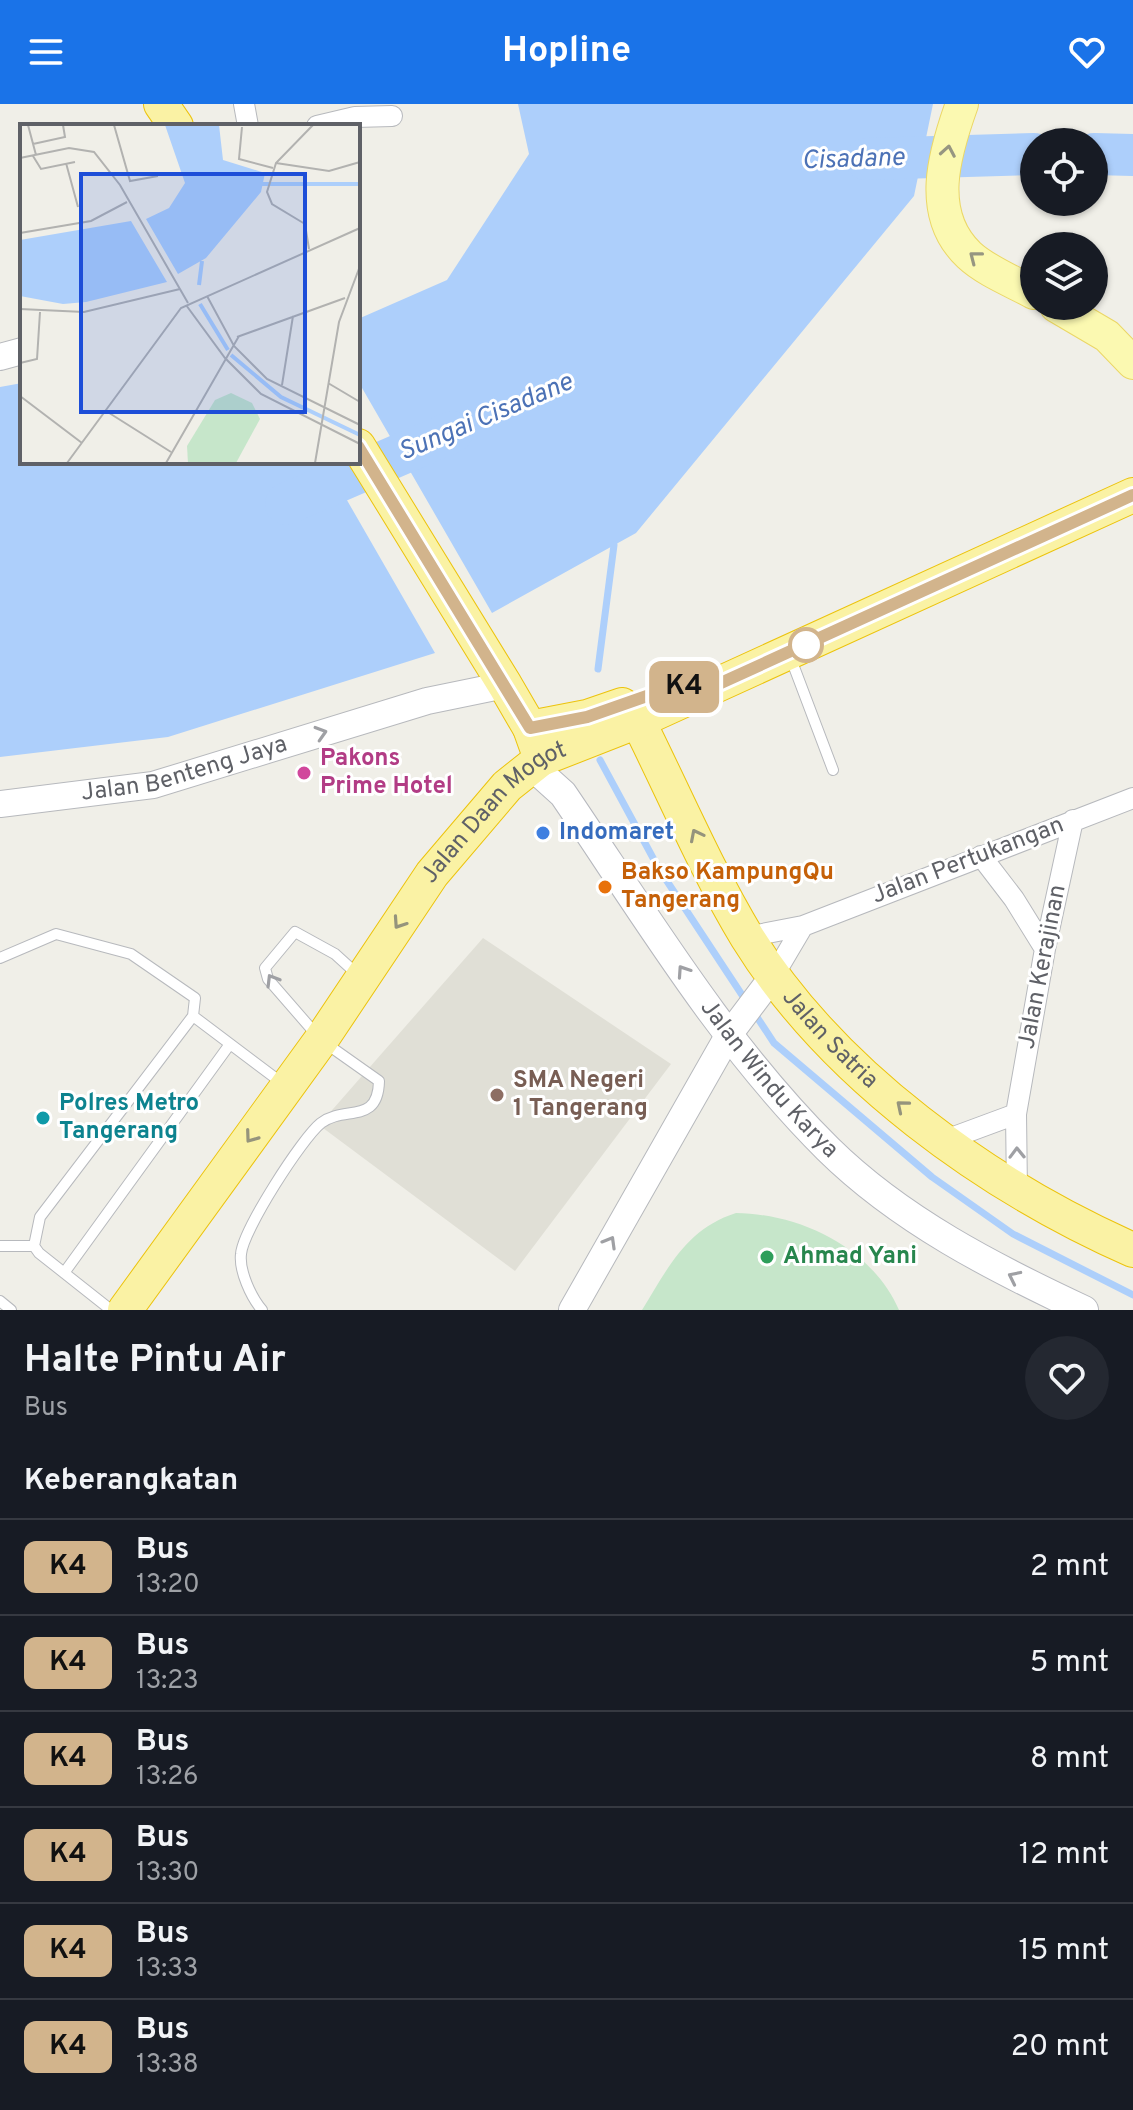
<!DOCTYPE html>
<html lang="id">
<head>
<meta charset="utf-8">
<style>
  :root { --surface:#171b24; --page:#242831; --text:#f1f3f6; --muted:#9ea1a6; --line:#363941; --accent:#1a73e8 }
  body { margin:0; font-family:Overpass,sans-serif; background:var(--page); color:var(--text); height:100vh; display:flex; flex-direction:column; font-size:30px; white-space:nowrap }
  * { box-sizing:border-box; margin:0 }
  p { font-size:26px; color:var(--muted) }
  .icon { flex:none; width:44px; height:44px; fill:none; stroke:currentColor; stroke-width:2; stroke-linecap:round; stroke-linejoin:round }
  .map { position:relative; height:1206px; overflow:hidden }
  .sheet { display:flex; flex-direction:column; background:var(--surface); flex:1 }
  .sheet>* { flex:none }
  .badge { padding:0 16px; border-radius:12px; font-size:28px; line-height:52px }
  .buttons { position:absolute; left:1020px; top:24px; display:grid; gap:16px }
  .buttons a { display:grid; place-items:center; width:88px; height:88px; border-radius:50%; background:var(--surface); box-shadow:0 2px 6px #0004; font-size:40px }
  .map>.badge { position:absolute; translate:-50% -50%; box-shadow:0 0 0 4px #fff }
  h2 { padding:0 24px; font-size:30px; line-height:72px }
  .round { display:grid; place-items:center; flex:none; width:84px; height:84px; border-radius:42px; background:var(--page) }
  .overview { display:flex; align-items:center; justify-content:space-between; height:136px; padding:0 24px }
  h1 { font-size:38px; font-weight:700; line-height:60px }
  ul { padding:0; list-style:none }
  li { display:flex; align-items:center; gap:24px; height:96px; padding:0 24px; border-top:2px solid var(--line) }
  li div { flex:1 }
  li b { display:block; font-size:30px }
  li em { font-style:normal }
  li .badge { min-width:88px; font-weight:700; text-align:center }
  header { display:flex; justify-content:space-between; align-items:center; height:104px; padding:0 24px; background:var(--accent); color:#fff; font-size:36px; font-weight:700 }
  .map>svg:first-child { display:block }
  .education { fill:#e0dfd6 }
  .green { fill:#c6e6ca }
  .water { fill:#adcffb }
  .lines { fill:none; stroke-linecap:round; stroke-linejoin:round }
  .stream { stroke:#adcffb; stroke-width:7 }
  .river { stroke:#adcffb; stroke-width:42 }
  .service-casing { stroke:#b7b9bd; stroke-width:12 }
  .minor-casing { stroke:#b7b9bd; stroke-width:22 }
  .tertiary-casing { stroke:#b7b9bd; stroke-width:28 }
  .secondary-casing { stroke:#b6b8be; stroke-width:30 }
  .primary-casing { stroke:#ebd766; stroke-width:34 }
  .trunk-casing { stroke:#ecc30c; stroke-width:36 }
  .service { stroke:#fff; stroke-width:10 }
  .minor { stroke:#fff; stroke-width:20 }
  .tertiary { stroke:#fff; stroke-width:26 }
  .secondary { stroke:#fff; stroke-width:28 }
  .primary { stroke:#fbf9b1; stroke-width:32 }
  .trunk { stroke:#faf2a4; stroke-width:34 }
  .oneway { stroke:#969681 }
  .oneway2 { stroke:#9fa0a4 }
  .oneway3 { stroke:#95947c }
  .line-casing { stroke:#fff; stroke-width:18 }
  .line { stroke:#d2b48c; stroke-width:12 }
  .stop-dot { fill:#fff; stroke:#d2b48c; stroke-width:4 }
  .hotel-dot { fill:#d1479c; stroke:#fff; stroke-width:3 }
  .shop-dot { fill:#3f7fe0; stroke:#fff; stroke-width:3 }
  .food-dot { fill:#e8710a; stroke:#fff; stroke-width:3 }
  .education-dot { fill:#8d6e63; stroke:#fff; stroke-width:3 }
  .culture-dot { fill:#0f9aa8; stroke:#fff; stroke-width:3 }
  .leisure-dot { fill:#2e9e5b; stroke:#fff; stroke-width:3 }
  .labels { text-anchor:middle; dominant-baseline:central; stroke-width:6; stroke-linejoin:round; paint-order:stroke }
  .hotel-label { font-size:24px; font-weight:bold; fill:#b23c85; stroke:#fff; text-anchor:start }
  .street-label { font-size:24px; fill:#5f6167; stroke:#fff }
  .shop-label { font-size:24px; font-weight:bold; fill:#366cbe; stroke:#fff; text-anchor:start }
  .food-label { font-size:24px; font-weight:bold; fill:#c56008; stroke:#fff; text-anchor:start }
  .education-label { font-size:24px; font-weight:bold; fill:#785e54; stroke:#fff; text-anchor:start }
  .culture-label { font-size:24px; font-weight:bold; fill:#0d838f; stroke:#fff; text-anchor:start }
  .leisure-label { font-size:24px; font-weight:bold; fill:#27864d; stroke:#fff; text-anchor:start }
  .water-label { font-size:26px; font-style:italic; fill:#4c72b6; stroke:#fff }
  .inset-river { fill:none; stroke:#adcffb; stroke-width:4 }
  .inset-road { fill:none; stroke:#b2b2b0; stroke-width:2 }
  .view { fill:#1d4ed8; fill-opacity:0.15; stroke:#1d4ed8; stroke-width:4 }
  .inset-edge { fill:none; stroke:#5f6167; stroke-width:4 }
</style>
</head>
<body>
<header><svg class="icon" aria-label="menu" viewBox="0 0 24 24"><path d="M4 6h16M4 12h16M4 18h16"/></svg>Hopline<svg class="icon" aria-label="heart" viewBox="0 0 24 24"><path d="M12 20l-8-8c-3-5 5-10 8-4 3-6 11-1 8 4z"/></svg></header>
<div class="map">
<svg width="1133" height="1206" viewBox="0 0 1133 1206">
  <rect width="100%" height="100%" fill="#f0efe8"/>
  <path class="education" d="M483 834 671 960 515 1167 319 1021Z"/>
  <path class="green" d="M736 1109C801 1110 872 1144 899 1206H642C668 1164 686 1125 736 1109Z"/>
  <path class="water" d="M518 0H933L914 92 636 429 492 509 358 277V215L447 176 529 50Z
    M22 279V358H325L435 549 168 633 0 653V283Z"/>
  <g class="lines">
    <path class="stream" d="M598 565 614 441
      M600 656 659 765 746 897
      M753 907 774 939 932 1073 1013 1130 1133 1191"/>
    <path class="river" d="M1094 50 1133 51
      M866 55 1034 50
      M286 400 452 328"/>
    <defs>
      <path id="service" d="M791 555 833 666
        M0 854 56 830 131 850 195 894 193 912 40 1113 34 1142 39 1149 111 1206
        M193 912 282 979
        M0 1142H34
        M64 1169 230 940
        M0 1197 11 1206
        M262 1206C251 1193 239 1167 241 1150 243 1126 302 1034 321 1019 345 1001 378 1021 379 977L321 936 268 875 265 864 295 828 335 850 357 870"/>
      <path id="minor" d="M244 0 248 22
        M317 22 355 13 392 12
        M981 752 1014 795 1045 845
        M747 833 803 822 1133 694
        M774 871 803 822
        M943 1037 1016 1010
        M1017 1088 1016 1010 1045 845 1073 716"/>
      <g id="tertiary">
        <path d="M0 253 22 247"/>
        <path id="s1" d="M0 700 153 681 427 597 505 581"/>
        <path d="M572 1206 728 932 774 871"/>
      </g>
      <g id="secondary">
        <path id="s2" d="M532 662 563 690C646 812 723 941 828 1045 900 1116 994 1164 1084 1206"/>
      </g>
      <path id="primary" d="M962 0C944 50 926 110 969 151 986 167 1014 178 1034 189
        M1056 202 1107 232 1133 259"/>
      <g id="trunk">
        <path d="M161 0 176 22"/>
        <path d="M358 342 505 581 530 624 541 655"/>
        <path id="s3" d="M638 617C673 687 707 767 747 833 832 971 988 1082 1133 1146"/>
        <path d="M530 624 587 613 622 601"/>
        <path id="s4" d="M125 1206 321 936 432 770 507 682 541 655 638 617 1133 391"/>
      </g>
    </defs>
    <use href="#service" class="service-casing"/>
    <use href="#minor" class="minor-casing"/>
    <use href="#tertiary" class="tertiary-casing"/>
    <use href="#secondary" class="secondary-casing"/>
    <use href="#primary" class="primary-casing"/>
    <use href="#trunk" class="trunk-casing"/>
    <use href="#service" class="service"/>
    <use href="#minor" class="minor"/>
    <use href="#tertiary" class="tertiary"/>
    <use href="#secondary" class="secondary"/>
    <use href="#primary" class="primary"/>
    <use href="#trunk" class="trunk"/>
  </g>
  <defs><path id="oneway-chevron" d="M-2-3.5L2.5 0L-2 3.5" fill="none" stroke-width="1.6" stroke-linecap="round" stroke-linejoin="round" transform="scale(2)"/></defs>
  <g class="oneway">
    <use href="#oneway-chevron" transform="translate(948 47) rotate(-80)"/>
    <use href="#oneway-chevron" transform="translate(975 153) rotate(-142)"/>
  </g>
  <g class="oneway2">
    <use href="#oneway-chevron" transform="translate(321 629) rotate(-17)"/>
    <use href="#oneway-chevron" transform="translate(683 867) rotate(-124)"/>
    <use href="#oneway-chevron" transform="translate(272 876) rotate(-121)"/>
    <use href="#oneway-chevron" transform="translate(1017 1049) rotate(-91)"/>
    <use href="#oneway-chevron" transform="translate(610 1138) rotate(-60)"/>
    <use href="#oneway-chevron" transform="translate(1014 1173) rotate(-154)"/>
  </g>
  <g class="oneway3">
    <use href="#oneway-chevron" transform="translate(696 731) rotate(-117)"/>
    <use href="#oneway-chevron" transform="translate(399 819) rotate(124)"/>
    <use href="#oneway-chevron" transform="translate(902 1002) rotate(-140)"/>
    <use href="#oneway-chevron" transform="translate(251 1033) rotate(126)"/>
  </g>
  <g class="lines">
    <defs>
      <path id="line" d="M358 342 530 624 587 613 664 586 712 583 1133 391"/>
    </defs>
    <use href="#line" class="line-casing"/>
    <use href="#line" class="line"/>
  </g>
  <circle class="stop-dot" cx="806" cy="541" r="16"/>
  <circle class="hotel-dot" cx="304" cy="669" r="8"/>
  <circle class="shop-dot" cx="543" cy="729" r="8"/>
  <circle class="food-dot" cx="605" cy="783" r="8"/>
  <circle class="education-dot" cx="497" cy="991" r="8"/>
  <circle class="culture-dot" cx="43" cy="1014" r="8"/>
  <circle class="leisure-dot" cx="767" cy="1153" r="8"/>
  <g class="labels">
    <g class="hotel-label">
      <text x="320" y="655">Pakons<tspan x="320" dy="28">Prime Hotel</tspan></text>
    </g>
    <g class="street-label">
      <text stroke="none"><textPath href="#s1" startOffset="188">Jalan Benteng Jaya</textPath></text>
      <text stroke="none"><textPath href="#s4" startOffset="622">Jalan Daan Mogot</textPath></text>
      <text transform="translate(968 757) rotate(-21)">Jalan Pertukangan</text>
      <text transform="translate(1043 863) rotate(-79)">Jalan Kerajinan</text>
      <text stroke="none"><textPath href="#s3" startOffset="374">Jalan Satria</textPath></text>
      <text stroke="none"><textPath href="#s2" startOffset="394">Jalan Windu Karya</textPath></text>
    </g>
    <g class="shop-label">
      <text x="559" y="729">Indomaret</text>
    </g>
    <g class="food-label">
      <text x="621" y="769">Bakso KampungQu<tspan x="621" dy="28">Tangerang</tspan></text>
    </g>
    <g class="education-label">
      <text x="513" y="977">SMA Negeri<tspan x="513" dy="28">1 Tangerang</tspan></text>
    </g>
    <g class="culture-label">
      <text x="59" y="1000">Polres Metro<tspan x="59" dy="28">Tangerang</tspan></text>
    </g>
    <g class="leisure-label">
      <text x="783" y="1153">Ahmad Yani</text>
    </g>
    <g class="water-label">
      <text transform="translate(853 56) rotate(-2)">Cisadane</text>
      <text transform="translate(486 314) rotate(-23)">Sungai Cisadane</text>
    </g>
  </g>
  <g transform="translate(20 20)">
    <rect width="340" height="340" fill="#f0efe8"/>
    <path d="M211 269 232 279 240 295 216 339H168L167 322 195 276Z" fill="#c6e6ca"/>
    <path d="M145 1H199L203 36 245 49 241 68 186 134 158 150 126 95 149 84 165 59ZM111 97 147 158 66 178 43 180 0 172V116Z" fill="#adcffb"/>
    <path class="inset-river" d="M234 60H340M179 161 182 137M180 180 208 226M211 231 261 273 340 311"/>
    <path class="inset-road" d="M8 1 16 31M94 1 110 57 138 52M222 3 219 35 253 44M13 20 45 13 43 1M13 32 21 45 55 38M0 34 49 24 74 28 100 61 168 179M46 39 58 83M256 39 309 47 340 38M0 109 71 97 107 78M289 125 285 100 252 80 247 68 256 39 293 1M187 172 214 222 247 255 340 301M166 181 205 234 241 270 340 320M0 185 64 188 160 165M217 213 325 174M0 239 17 235 20 188M308 259 340 278M262 261 273 192M0 272 62 319M86 287 151 328M47 339 161 184 340 104M146 339 219 212M295 339 319 198 340 142"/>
    <path class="view" d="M61 50H285V288H61Z"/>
    <rect width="340" height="340" class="inset-edge"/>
  </g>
</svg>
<div class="buttons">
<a><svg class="icon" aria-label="locate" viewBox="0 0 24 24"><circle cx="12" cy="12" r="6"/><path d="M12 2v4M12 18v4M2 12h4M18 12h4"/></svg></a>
<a><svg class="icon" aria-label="layers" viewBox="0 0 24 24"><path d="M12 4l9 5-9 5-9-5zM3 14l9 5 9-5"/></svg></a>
</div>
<b class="badge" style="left:684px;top:583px;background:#d2b48c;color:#111">K4</b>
</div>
<section class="sheet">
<div class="overview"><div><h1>Halte Pintu Air</h1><p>Bus</p></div><a class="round"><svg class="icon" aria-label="heart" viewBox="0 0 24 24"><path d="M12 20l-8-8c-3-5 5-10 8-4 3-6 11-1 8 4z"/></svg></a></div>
<h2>Keberangkatan</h2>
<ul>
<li><span class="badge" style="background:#d2b48c;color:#111">K4</span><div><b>Bus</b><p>13:20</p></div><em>2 mnt</em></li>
<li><span class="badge" style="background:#d2b48c;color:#111">K4</span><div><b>Bus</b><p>13:23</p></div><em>5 mnt</em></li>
<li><span class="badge" style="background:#d2b48c;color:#111">K4</span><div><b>Bus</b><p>13:26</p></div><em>8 mnt</em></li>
<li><span class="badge" style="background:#d2b48c;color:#111">K4</span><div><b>Bus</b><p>13:30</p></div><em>12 mnt</em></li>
<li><span class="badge" style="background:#d2b48c;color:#111">K4</span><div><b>Bus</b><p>13:33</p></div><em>15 mnt</em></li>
<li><span class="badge" style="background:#d2b48c;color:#111">K4</span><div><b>Bus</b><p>13:38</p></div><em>20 mnt</em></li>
</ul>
</section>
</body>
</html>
